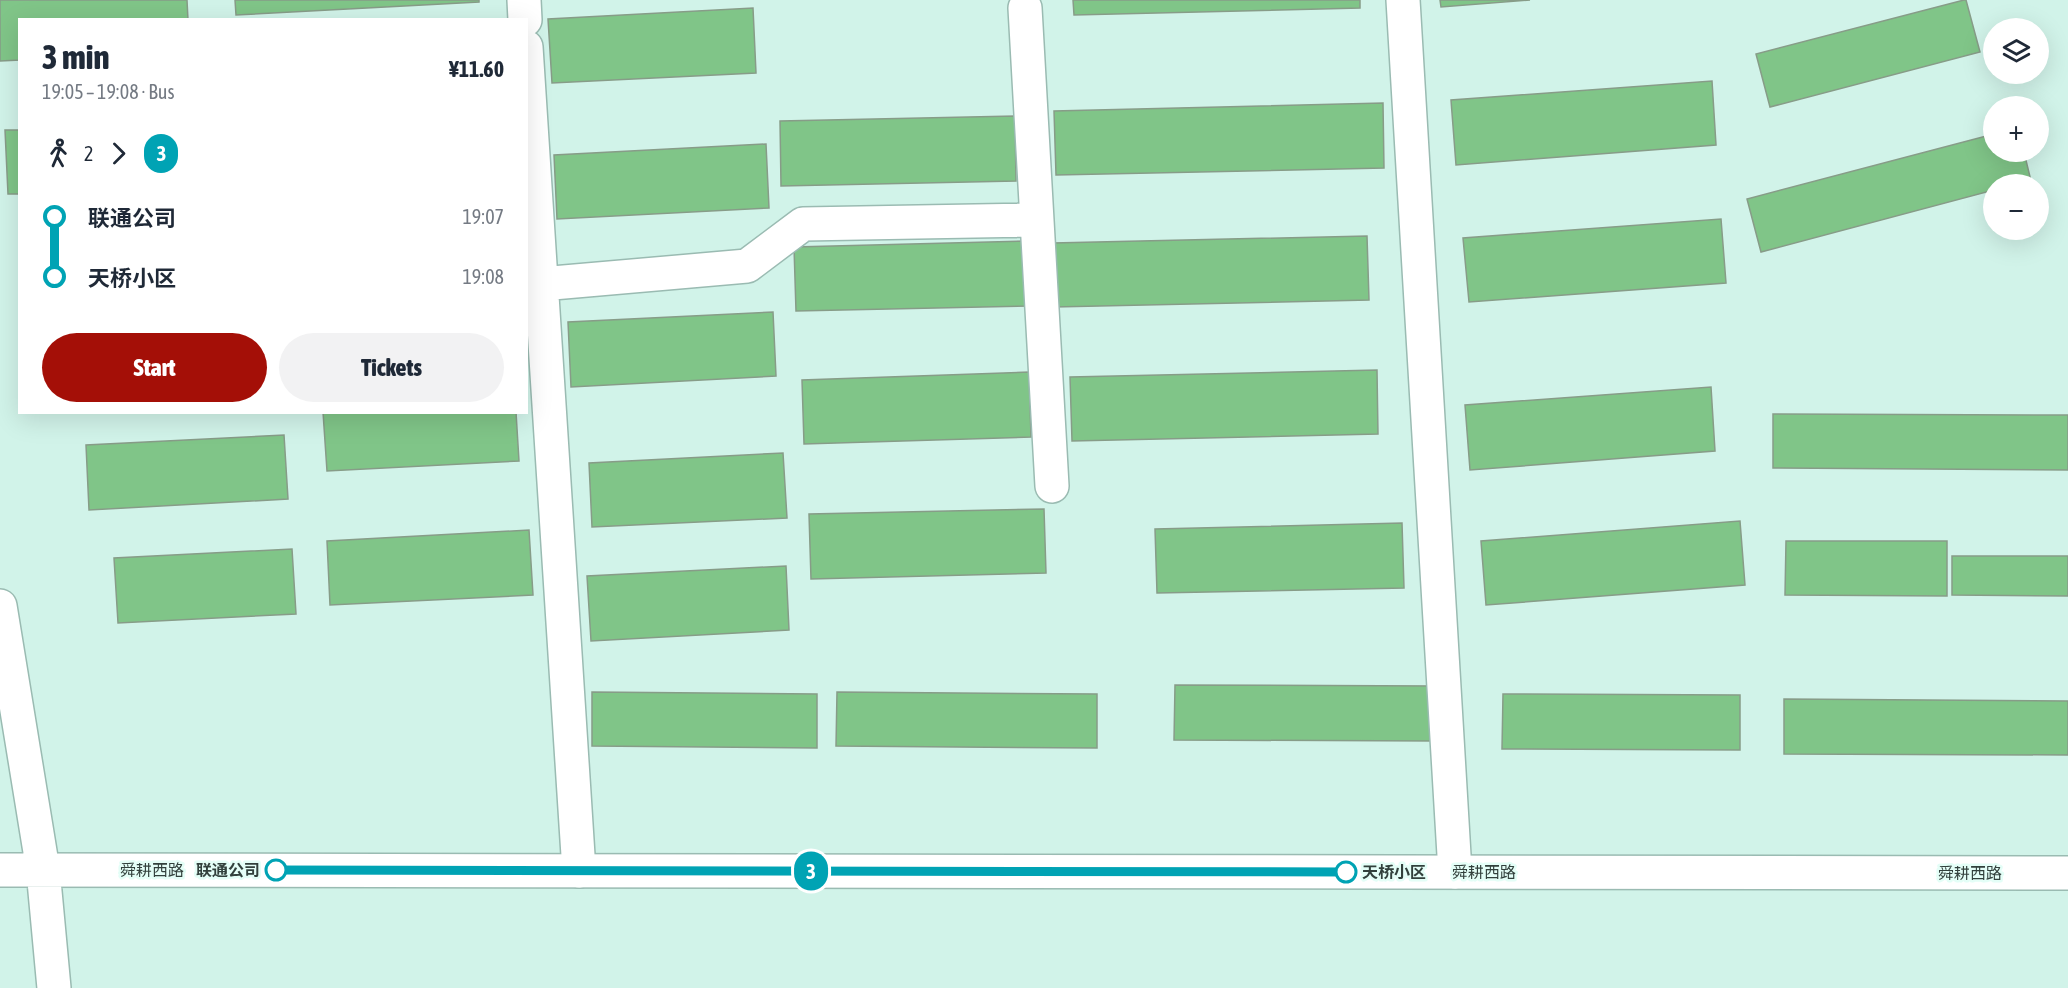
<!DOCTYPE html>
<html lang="en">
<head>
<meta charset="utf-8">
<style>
  :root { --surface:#fff; --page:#f2f2f3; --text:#1f2937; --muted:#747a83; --accent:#a40f07 }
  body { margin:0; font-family:"Asap Condensed","Noto Sans SC",sans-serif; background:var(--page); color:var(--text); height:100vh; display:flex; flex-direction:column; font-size:22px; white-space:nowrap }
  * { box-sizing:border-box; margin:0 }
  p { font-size:20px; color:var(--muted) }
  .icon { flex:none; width:33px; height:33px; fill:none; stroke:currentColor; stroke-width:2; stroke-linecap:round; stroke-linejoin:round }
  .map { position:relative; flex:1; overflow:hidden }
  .sheet { position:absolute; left:18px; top:18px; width:510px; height:396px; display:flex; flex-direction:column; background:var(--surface); border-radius:0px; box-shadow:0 6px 24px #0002 }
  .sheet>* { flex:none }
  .badge { padding:0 12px; border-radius:20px; font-size:21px; line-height:39px }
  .controls { position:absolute; left:1983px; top:18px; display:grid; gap:12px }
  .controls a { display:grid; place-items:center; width:66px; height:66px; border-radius:50%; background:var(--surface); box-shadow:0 6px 24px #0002; font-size:30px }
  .map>.badge { position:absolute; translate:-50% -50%; box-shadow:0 0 0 3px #fff }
  .legs { display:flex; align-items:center; gap:9px; height:66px; padding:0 24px; font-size:20px }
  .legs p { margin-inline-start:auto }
  .summary { display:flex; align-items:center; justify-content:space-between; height:102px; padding:0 24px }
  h1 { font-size:33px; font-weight:800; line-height:45px }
  .button { display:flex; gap:12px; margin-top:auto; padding:12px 24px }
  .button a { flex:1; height:69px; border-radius:36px; background:var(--accent); color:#fff; font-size:24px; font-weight:800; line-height:69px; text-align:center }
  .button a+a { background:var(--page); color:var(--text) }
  ul { padding:0 24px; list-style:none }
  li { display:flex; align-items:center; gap:21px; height:60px; font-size:22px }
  li i { display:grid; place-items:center; width:9px; height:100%; margin:0 8px; background:currentColor }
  li i::after { content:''; width:15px; height:15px; margin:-8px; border:4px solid; border-radius:50%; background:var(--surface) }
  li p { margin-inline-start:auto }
  li:first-child i { background:linear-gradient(#0000 50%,currentColor 0) }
  li:last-child i { background:linear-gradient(currentColor 50%,#0000 0) }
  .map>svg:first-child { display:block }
  .building { fill:#80c588; stroke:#879c88; stroke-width:1.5 }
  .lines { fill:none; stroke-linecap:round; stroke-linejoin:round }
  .minor-casing { stroke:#9abbb2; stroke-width:36 }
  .major-casing { stroke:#9abbb2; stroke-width:36 }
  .minor { stroke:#fff; stroke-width:33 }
  .major { stroke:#fff; stroke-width:33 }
  .line-1-casing { stroke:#fff; stroke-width:14 }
  .line-1 { stroke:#00a3b4; stroke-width:9 }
  .stop-1-dot { fill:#fff; stroke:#00a3b4; stroke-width:3 }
  .labels { text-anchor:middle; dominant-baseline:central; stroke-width:5; stroke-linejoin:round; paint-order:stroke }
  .street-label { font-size:16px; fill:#32403c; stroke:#e4fef7 }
  .stop-label { font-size:16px; font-weight:bold; fill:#32403c; stroke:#e4fef7; text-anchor:end }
</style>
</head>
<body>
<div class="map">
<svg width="2068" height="988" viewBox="0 0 2068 988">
  <rect width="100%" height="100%" fill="#d1f3e9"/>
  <path class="building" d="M0 0H187L188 20H20V60L0 61Z
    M235 0H479V2L236 15Z
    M1073 0H1360V8L1074 15Z
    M1440 0H1530L1441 7Z
    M1964 0H1966L1980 52 1770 107 1756 54Z
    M753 8 756 73 552 83 548 19Z
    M1712 81 1716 145 1456 165 1451 100Z
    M1383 103 1384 168 1056 175 1054 111Z
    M1015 116 1016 181 781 186 780 121Z
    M5 130H20V194H8Z
    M1994 134V152H2024L2031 181 2016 184H1994V190L1761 252 1747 199Z
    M766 144 769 208 557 219 554 155Z
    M1721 219 1726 283 1469 302 1463 238Z
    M1367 236 1369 300 1054 307 1053 243Z
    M1027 241 1028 306 796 311 794 247Z
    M773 312 776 376 571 387 568 322Z
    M1377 370 1378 434 1072 441 1070 377Z
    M1029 372 1031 437 804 444 802 380Z
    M1711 387 1715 451 1470 470 1465 405Z
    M323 412H516L519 461 327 471Z
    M1773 414 2068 415V470L1773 468Z
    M284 435 288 499 89 510 86 445Z
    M783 453 787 518 592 527 589 463Z
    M1044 509 1046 573 811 579 809 514Z
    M1740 521 1745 585 1486 605 1481 541Z
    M1402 523 1404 588 1157 593 1155 529Z
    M529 530 533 595 330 605 327 541Z
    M1786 541H1947V596L1785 595Z
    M292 549 296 614 118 623 114 558Z
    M1952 556H2068V596L1952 595Z
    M786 566 789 630 591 641 587 576Z
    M1175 685 1435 686V741L1174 740Z
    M592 692 817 694V748L592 746Z
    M837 692 1097 694V748L836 746Z
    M1503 694 1740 695V750L1502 749Z
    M1784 699 2068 701V755L1784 754Z"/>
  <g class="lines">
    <defs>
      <path id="minor" d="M524 0 525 20
        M1403 0 1455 872
        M1025 8 1052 486
        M526 47 579 871
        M541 284 747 266 803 224 1037 220"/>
      <path id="major" d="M0 606 43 870 54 988
        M0 870 2068 873"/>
    </defs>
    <use href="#minor" class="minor-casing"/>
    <use href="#major" class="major-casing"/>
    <use href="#minor" class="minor"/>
    <use href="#major" class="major"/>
  </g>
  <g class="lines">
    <defs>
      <path id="line-1" d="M276 870 1346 872"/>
    </defs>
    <use href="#line-1" class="line-1-casing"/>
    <use href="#line-1" class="line-1"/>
  </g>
  <g class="stop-1-dot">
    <circle cx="276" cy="870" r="10"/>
    <circle cx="1346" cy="872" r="10"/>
  </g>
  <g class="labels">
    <g class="street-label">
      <text x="152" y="870">舜耕西路</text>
      <text x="1484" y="872">舜耕西路</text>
      <text x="1970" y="873">舜耕西路</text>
    </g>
    <g class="stop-label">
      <text x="260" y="870">联通公司</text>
      <text x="1362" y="872" text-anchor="start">天桥小区</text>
    </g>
  </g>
</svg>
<div class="controls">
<a><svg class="icon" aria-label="layers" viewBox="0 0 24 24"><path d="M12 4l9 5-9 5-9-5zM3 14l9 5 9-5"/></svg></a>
<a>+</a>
<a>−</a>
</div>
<b class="badge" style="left:811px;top:871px;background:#00a3b4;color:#fff">3</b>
<section class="sheet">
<div class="summary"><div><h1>3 min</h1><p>19:05 – 19:08 · Bus</p></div><b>¥11.60</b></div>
<div class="legs"><svg class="icon" aria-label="walk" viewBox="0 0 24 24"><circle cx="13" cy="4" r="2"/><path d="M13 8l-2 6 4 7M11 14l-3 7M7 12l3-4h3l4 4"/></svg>2<svg class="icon" aria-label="forward" viewBox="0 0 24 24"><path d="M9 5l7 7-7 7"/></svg><b class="badge" style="background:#00a3b4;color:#fff">3</b></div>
<ul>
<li><i style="color:#00a3b4"></i><b>联通公司</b><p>19:07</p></li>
<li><i style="color:#00a3b4"></i><b>天桥小区</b><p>19:08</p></li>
</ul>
<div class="button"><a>Start</a><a>Tickets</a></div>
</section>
</div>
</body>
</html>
